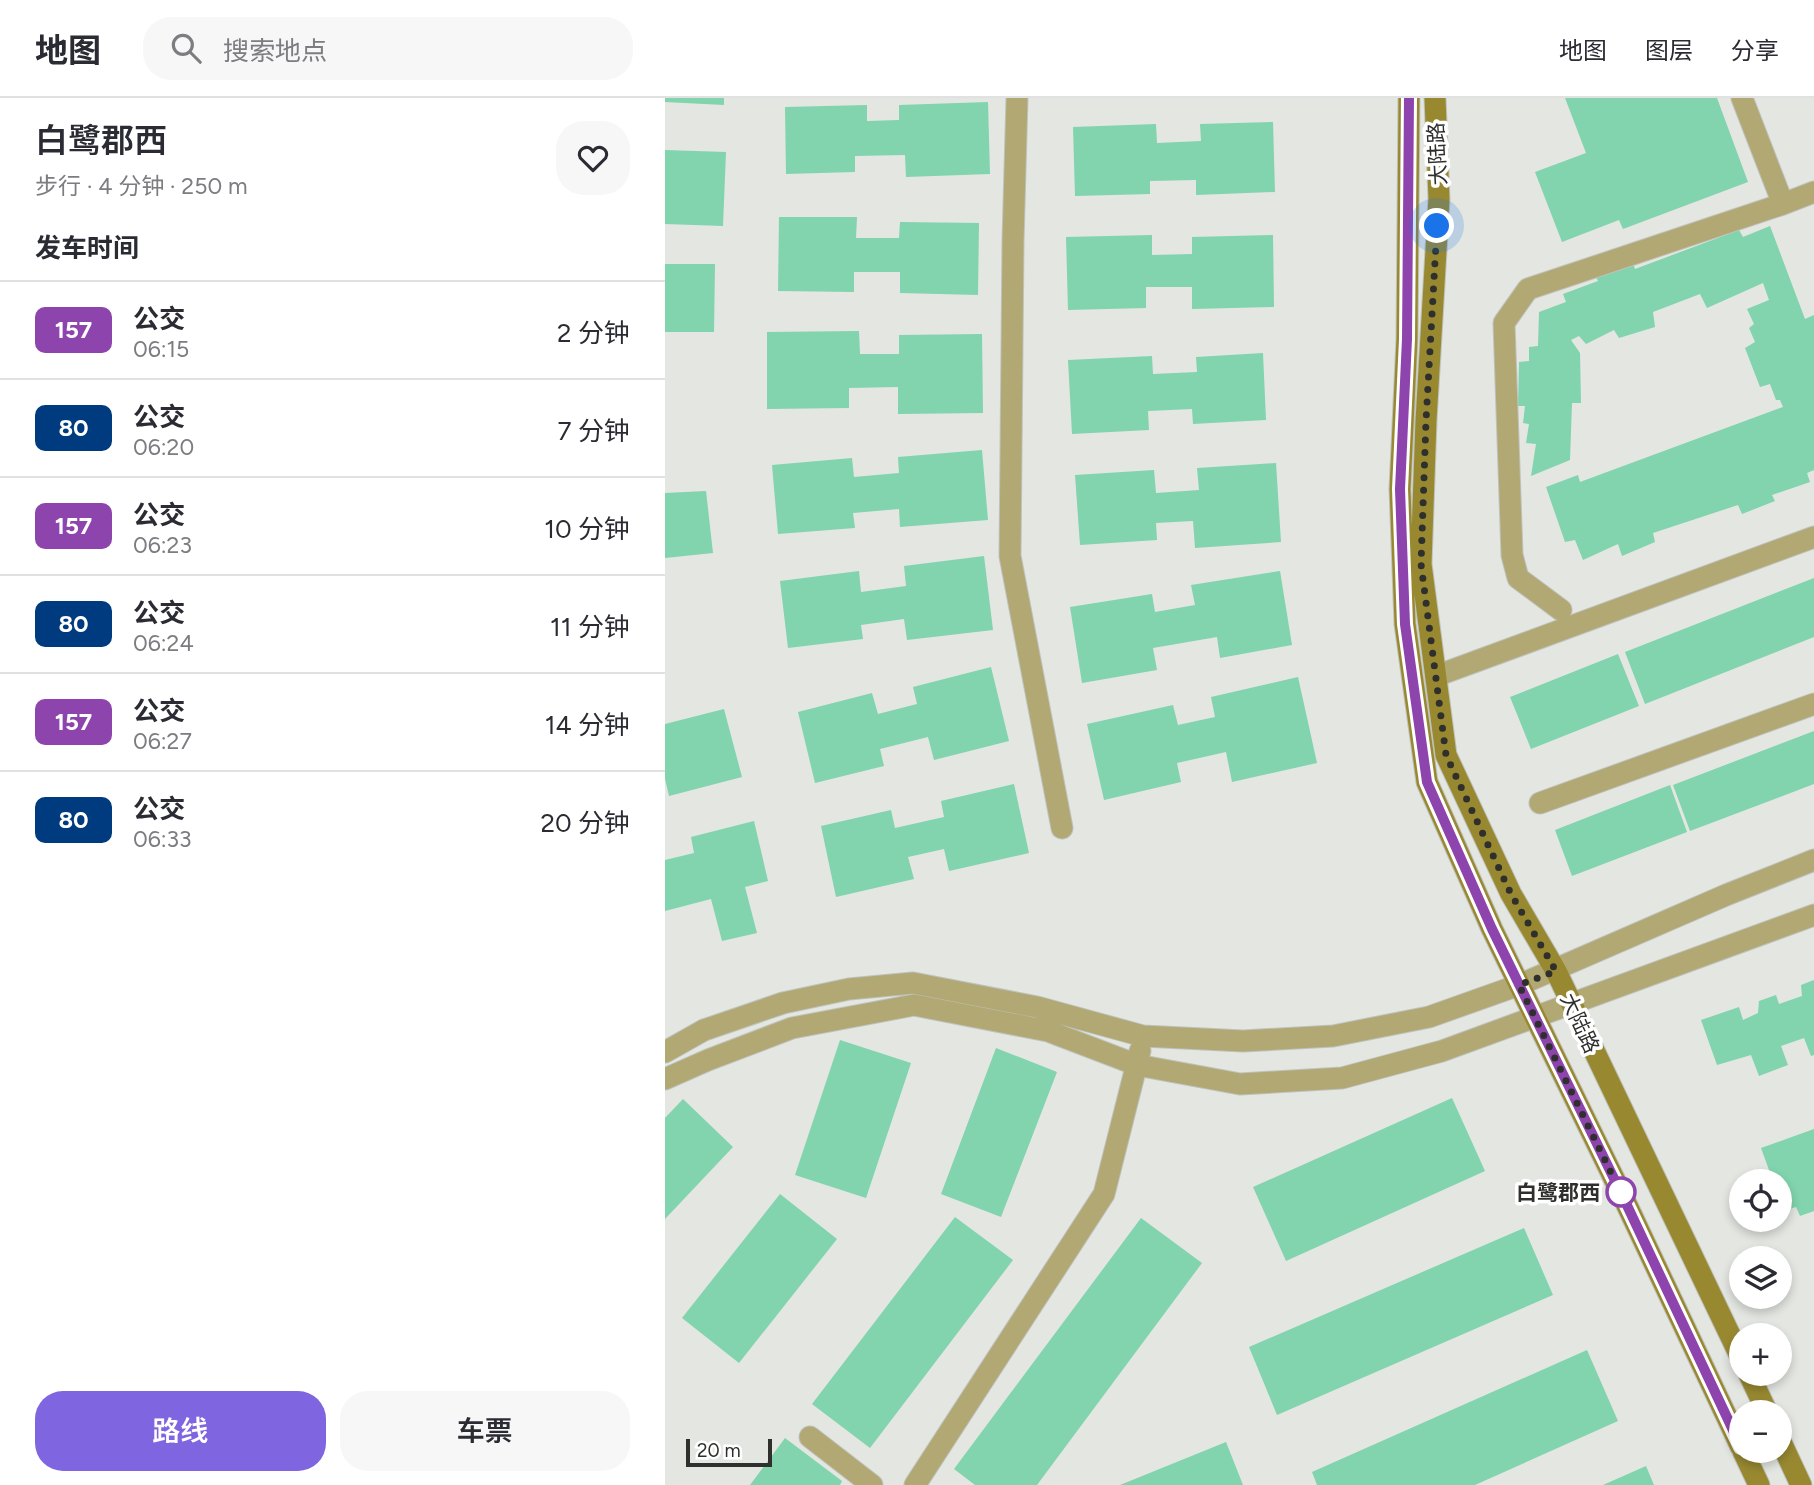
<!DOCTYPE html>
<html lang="zh">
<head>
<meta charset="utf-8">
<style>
  :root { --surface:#fff; --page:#f7f7f7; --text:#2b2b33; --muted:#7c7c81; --line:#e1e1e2; --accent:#8065e0 }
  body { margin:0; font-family:Figtree,"Noto Sans SC",sans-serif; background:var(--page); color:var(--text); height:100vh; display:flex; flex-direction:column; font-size:26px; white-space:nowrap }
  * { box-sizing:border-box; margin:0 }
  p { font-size:23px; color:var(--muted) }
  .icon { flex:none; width:38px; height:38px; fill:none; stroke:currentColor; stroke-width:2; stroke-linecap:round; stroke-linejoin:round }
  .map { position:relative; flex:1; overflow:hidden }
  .drawer { display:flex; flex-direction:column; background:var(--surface); width:665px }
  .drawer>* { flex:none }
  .badge { padding:0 14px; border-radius:10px; font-size:24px; line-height:46px }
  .tools { position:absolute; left:1064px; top:1071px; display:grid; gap:14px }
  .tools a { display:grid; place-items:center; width:63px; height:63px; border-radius:50%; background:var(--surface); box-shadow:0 4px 10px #0003; font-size:35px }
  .scale { position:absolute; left:21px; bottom:18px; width:86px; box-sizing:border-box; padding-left:7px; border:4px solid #2f302e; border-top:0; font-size:19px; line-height:24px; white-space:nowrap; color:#2f302e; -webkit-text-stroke:5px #fff; paint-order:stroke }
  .you { position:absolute; width:35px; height:35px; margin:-18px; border:5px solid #fff; border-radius:50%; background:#1a73e8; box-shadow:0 0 0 10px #1a73e833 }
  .map>.badge { position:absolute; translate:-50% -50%; box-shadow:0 0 0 4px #fff }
  h2 { padding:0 35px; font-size:26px; line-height:63px }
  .round { display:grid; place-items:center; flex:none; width:74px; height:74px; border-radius:28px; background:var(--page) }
  .headline { display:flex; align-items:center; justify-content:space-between; height:119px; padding:0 35px }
  h1 { font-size:33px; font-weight:600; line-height:52px }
  .button { display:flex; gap:14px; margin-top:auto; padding:14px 35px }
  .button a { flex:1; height:80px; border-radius:28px; background:var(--accent); color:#fff; font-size:28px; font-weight:600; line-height:80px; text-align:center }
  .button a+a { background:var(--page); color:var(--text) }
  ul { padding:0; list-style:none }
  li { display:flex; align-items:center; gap:21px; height:98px; padding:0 35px; border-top:2px solid var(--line) }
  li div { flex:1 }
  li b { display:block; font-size:26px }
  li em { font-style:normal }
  li .badge { min-width:77px; font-weight:700; text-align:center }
  header { display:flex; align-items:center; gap:42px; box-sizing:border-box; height:98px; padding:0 35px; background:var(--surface); border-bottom:2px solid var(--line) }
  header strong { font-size:33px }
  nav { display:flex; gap:38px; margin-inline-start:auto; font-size:24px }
  .search { width:490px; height:63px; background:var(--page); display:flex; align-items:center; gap:18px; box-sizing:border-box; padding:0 24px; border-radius:28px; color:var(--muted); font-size:26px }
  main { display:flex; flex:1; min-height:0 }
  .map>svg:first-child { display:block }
  .building { fill:#81d4ad }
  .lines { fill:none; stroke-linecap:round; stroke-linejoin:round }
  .street-casing { stroke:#bfc2bd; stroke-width:23 }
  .secondary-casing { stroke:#bfc2bd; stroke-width:23 }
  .street { stroke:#b1a873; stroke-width:21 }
  .secondary { stroke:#988931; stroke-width:21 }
  .line-casing { stroke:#fff; stroke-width:16 }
  .line { stroke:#8e44ad; stroke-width:10 }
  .walk { stroke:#2f302e; stroke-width:7; stroke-dasharray:0 12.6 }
  .stop-dot { fill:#fff; stroke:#8e44ad; stroke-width:3.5 }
  .labels { text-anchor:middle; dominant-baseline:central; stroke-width:7; stroke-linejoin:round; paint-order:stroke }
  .street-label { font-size:21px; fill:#2f302e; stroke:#fff }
  .stop-label { font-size:21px; font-weight:bold; fill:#2f302e; stroke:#fff; text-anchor:end }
</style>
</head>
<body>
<header>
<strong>地图</strong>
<div class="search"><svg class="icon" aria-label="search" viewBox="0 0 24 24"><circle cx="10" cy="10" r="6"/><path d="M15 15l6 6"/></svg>搜索地点</div>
<nav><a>地图</a><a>图层</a><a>分享</a></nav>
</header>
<main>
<section class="drawer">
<div class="headline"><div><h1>白鹭郡西</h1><p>步行 · 4 分钟 · 250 m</p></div><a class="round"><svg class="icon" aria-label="heart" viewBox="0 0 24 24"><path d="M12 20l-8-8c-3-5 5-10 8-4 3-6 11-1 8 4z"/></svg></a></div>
<h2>发车时间</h2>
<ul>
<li><span class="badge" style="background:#8e44ad;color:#fff">157</span><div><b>公交</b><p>06:15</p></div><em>2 分钟</em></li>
<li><span class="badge" style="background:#003b80;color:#fff">80</span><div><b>公交</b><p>06:20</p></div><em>7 分钟</em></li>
<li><span class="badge" style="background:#8e44ad;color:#fff">157</span><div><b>公交</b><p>06:23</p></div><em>10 分钟</em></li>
<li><span class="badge" style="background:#003b80;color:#fff">80</span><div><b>公交</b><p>06:24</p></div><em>11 分钟</em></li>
<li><span class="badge" style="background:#8e44ad;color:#fff">157</span><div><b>公交</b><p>06:27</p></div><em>14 分钟</em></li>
<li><span class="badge" style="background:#003b80;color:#fff">80</span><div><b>公交</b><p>06:33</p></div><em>20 分钟</em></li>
</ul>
<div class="button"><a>路线</a><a>车票</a></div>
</section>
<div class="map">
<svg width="1149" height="1387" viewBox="0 0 1149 1387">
  <rect width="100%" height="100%" fill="#e3e6e1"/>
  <path class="building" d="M0 0H59V7L0 4Z
    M900 0H1052L1083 84 958 131 954 122 897 144 870 74 921 55Z
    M323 4 325 76 241 79 240 57 190 58V74L121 76 120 9 202 7V23L234 22V7Z
    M608 24 610 94 531 97V82L485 83V96L410 98 408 29 491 26 492 45 536 43 535 26Z
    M0 52 61 54 58 128 0 126Z
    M114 119H192L191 140H234L235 124 314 125 313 197 235 195V174H189V194L113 193Z
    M1105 128 1140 221 1149 217V372L1142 375 1145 384 1107 397 1110 403 1077 416 1073 407 988 435 990 444 957 458 953 446 918 462 910 442 900 444 881 389 913 377 915 384 1118 309 1115 302H1111L1105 286 1095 289 1080 250 1090 244 1084 230 1089 226 1082 211 1104 202 1098 185 1042 210 1035 196 988 214 990 229 954 240 949 232 921 246 914 238 906 242 915 255 916 305H907L905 362 866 378 871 346 861 345 864 326 858 325 860 308H853L854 264 864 263V249L873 248 874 214 901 204 898 196 933 183 931 179 968 165 970 171 1074 132 1078 139Z
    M487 137V157L527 156V139L608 137 609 209 527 211V189H481V210L403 212 401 139Z
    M0 166H50L49 234H0Z
    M194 233 195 256H234V237L317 236 318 315 233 316V289L184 290V310L102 311V234Z
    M598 255 601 322 528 326 527 311 483 313 484 332 407 336 403 262 487 258 488 276 532 274 531 259Z
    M317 352 323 422 235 429 234 411 188 415 190 430 113 436 107 367 187 360 189 379 234 375 233 359Z
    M611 365 616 444 530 450 528 423 491 425 492 442 415 447 410 377 489 372 491 395 534 392 532 370Z
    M41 393 48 455 0 460V395Z
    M319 458 328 532 242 542 239 521 196 527 198 541 123 550 115 483 194 473 196 494 241 488 239 468Z
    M615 473 627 547 555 560 552 539 488 550 492 572 417 585 405 509 487 496 490 514 530 507 526 487Z
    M1149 480V539L980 606 960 554Z
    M953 556 974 608 866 651 845 599Z
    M326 569 344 643 269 662 263 639 215 651 219 668 150 685 133 614 207 595 213 616 252 606 248 589Z
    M633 579 652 665 567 684 561 654 512 665 516 684 439 702 422 626 508 607 513 627 550 619 546 599Z
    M59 611 77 679 4 698 0 681V626Z
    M1149 633V686L1025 733 1008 687Z
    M349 686 364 755 284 773 279 751 243 759 249 781 171 799 156 728 226 712 230 730 279 719 276 703Z
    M1005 687 1022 734 907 778 890 732Z
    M89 723 103 783 80 789 92 835 57 843 46 801 0 813V762L29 755 26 739Z
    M1149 882V957L1146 958 1139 940 1116 948 1123 967 1094 978 1086 957 1052 967 1036 922 1074 909 1078 922 1093 915 1094 903 1111 897 1114 906 1137 898 1136 887Z
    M175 942 246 965 201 1100 130 1077Z
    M331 950 392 974 336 1119 276 1096Z
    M787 1000 820 1073 621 1163 588 1089Z
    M18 1001 68 1049 0 1121V1020Z
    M1149 1031V1113L1135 1118 1131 1109 1118 1113 1115 1103V1083H1108L1096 1050Z
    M115 1096 172 1141 74 1265 17 1220Z
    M290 1119 348 1162 205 1350 147 1306Z
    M476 1120 537 1165 372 1387H310L289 1371Z
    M859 1130 888 1197 612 1317 584 1249Z
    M922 1252 953 1323 810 1387H652L647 1374Z
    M120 1340 177 1383 175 1387H85Z
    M561 1344 578 1387H455Z
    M981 1368 989 1387H938Z"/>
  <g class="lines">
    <defs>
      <path id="street" d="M352 0 348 143 345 458 397 730
        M1077 0 1118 106 1149 94
        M896 512 853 480 847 457 839 225 863 191 1118 106
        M771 578 1149 439
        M875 705 1149 606
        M0 954 39 932 118 905 184 891 248 885 372 909 478 938 578 943 668 938 764 919 854 887 1061 797 1149 762
        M0 981 43 962 127 930 249 907 383 933 472 967 575 986 677 980 777 953 1149 817
        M145 1339 207 1387
        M250 1387 439 1096 475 953"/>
      <path id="secondary" d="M744 0 742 241 735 391 740 526 762 684 827 831 959 1101 1076 1349
        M770 0 774 101 761 323 756 466 781 657 846 796 891 873 1076 1260
        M1084 1276 1102 1314
        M1115 1342 1136 1387
        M1078 1353 1094 1387"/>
    </defs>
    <use href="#street" class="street-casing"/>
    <use href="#secondary" class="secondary-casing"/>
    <use href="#street" class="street"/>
    <use href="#secondary" class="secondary"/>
  </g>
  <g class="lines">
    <defs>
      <path id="line" d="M744 0 742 241 735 391 740 526 762 684 827 831 959 1101 1076 1349"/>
    </defs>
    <use href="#line" class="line-casing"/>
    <use href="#line" class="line"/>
    <path class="walk" d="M772 128 761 323 756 466 781 657 846 796 891 873 854 887 959 1101 956 1094"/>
  </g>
  <circle class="stop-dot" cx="956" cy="1094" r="14"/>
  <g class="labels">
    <g class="street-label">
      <text transform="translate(772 56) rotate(-93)">大陆路</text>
      <text transform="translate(915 925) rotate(65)">大陆路</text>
    </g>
    <g class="stop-label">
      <text x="935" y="1094">白鹭郡西</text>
    </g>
  </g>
</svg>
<div class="tools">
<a><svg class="icon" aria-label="locate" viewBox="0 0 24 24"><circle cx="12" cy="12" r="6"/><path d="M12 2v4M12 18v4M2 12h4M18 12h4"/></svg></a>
<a><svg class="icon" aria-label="layers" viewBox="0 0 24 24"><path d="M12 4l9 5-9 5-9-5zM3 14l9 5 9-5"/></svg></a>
<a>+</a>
<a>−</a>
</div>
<div class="scale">20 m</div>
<div class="you" style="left:772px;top:128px"></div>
</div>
</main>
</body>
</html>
